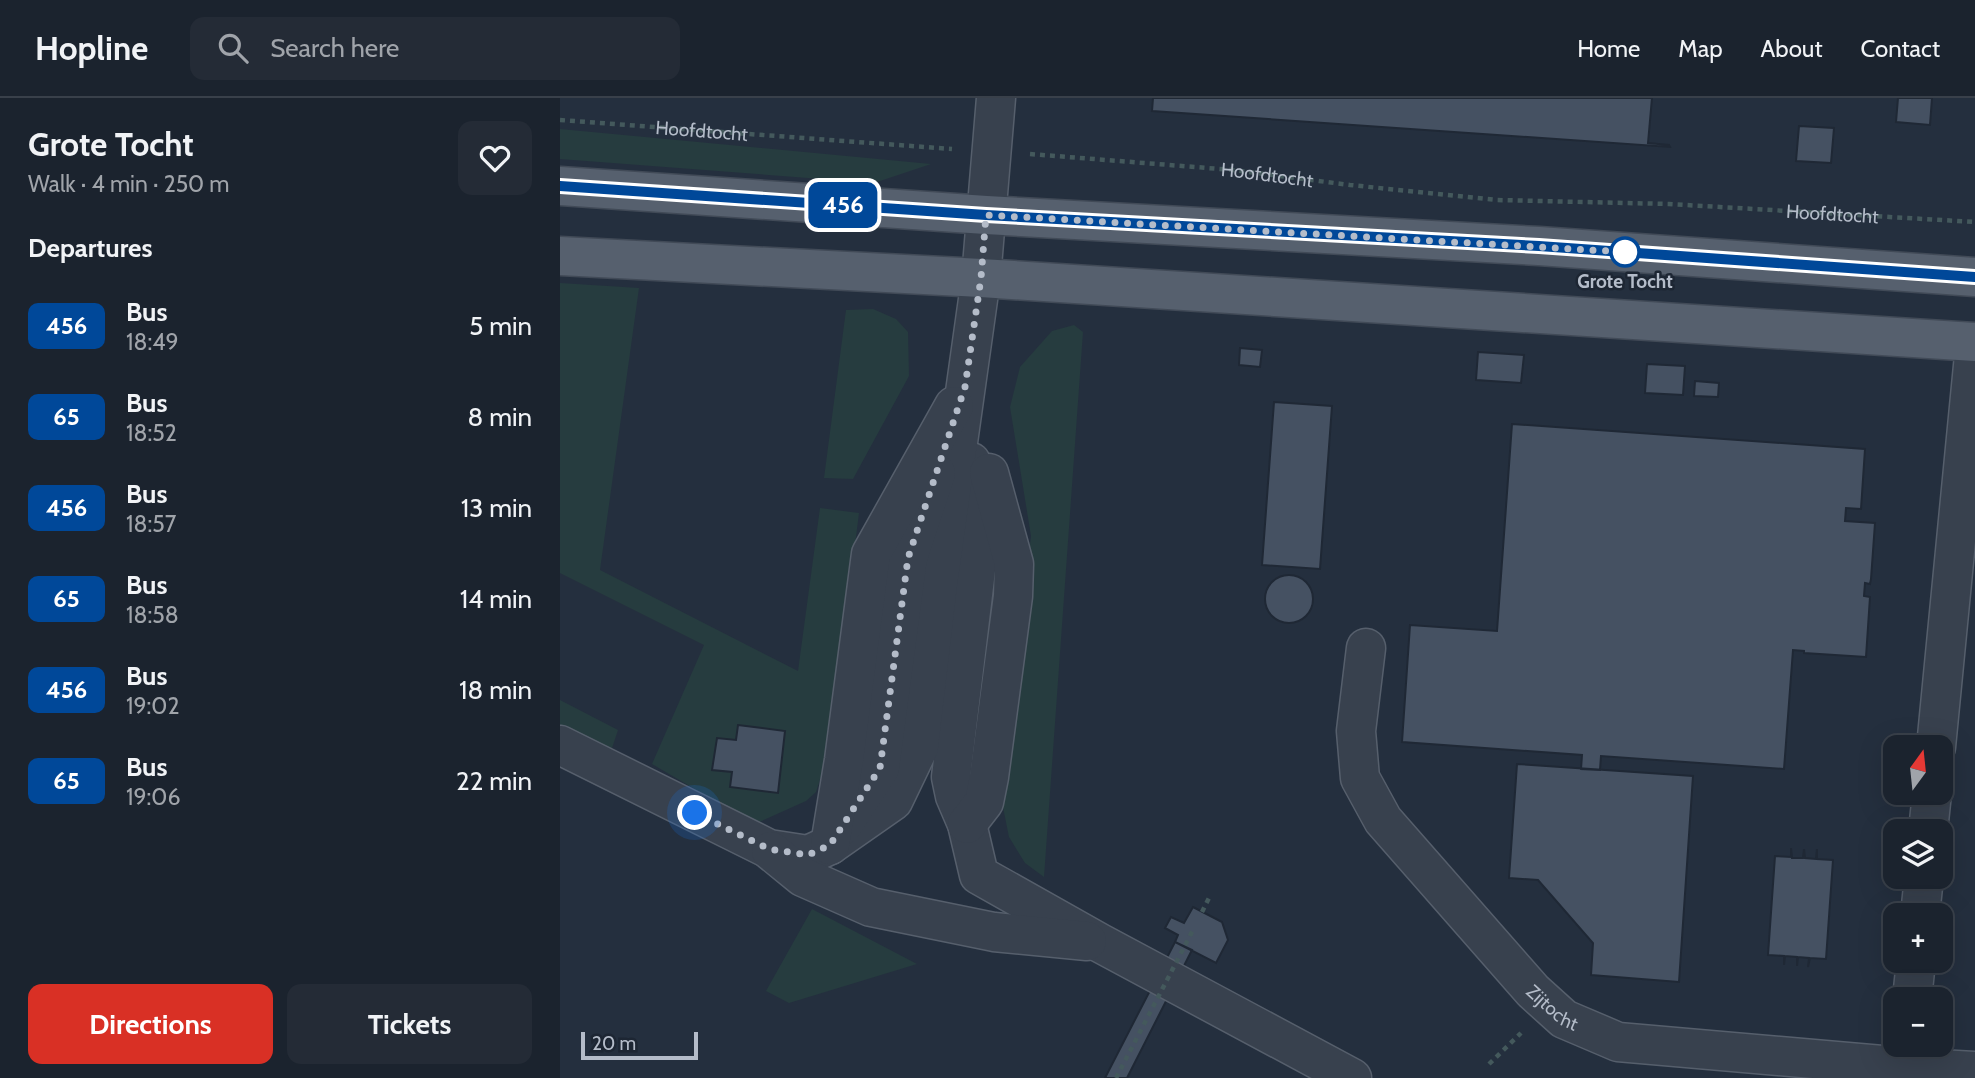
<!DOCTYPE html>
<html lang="en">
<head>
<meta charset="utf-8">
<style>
  :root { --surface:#1b232e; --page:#242b36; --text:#f1f3f6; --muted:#a0a4aa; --line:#39404a; --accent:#d93025 }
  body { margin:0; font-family:Cabin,sans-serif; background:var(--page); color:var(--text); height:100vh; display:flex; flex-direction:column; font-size:26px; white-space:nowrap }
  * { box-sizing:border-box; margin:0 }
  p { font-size:23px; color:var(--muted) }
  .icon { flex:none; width:38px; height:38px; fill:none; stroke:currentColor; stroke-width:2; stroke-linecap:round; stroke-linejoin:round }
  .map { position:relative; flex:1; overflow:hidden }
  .side { display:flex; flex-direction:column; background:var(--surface); width:560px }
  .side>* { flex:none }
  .badge { padding:0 14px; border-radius:10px; font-size:24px; line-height:46px }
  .needle { width:46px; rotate:15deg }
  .buttons { position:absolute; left:1323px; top:637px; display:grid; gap:14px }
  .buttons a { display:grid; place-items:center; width:70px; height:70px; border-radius:14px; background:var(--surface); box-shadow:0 7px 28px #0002,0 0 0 2px var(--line); font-size:35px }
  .scale { position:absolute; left:21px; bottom:18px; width:117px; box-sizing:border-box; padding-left:7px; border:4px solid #b4bcc9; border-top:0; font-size:19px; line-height:24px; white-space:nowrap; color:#b4bcc9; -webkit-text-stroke:5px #1d2633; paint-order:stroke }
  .you { position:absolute; width:35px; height:35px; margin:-18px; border:5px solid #fff; border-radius:50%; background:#1a73e8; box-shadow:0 0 0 10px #1a73e833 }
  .map>.badge { position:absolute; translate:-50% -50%; box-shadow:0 0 0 4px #fff }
  h2 { padding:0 28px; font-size:26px; line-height:63px }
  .round { display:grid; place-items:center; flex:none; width:74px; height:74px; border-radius:14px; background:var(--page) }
  .summary { display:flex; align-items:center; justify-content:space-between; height:119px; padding:0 28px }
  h1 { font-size:33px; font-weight:700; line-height:52px }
  .button { display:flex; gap:14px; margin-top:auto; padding:14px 28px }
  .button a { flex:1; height:80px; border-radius:14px; background:var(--accent); color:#fff; font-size:28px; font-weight:700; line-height:80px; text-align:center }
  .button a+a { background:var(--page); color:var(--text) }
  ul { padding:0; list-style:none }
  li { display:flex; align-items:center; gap:21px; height:91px; padding:0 28px }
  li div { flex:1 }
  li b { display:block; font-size:26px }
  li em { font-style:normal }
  li .badge { min-width:77px; font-weight:700; text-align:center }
  header { display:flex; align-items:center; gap:42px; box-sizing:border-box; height:98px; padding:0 35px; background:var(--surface); border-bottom:2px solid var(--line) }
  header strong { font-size:33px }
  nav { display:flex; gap:38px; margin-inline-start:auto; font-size:24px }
  .search { width:490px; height:63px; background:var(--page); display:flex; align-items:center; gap:18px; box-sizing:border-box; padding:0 24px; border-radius:14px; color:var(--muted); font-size:26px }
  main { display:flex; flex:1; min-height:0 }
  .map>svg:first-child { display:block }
  .green { fill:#263c3f }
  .building { fill:#455162; stroke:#1f2835; stroke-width:2 }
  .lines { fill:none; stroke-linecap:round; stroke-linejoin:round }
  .minor-casing { stroke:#565f6c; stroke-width:41 }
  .major-casing { stroke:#414a57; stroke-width:41 }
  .path { stroke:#44595c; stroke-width:4.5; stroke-dasharray:5 5; stroke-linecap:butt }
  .minor { stroke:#38414e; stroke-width:38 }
  .major { stroke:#56606e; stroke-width:38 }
  .path-bridge { stroke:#44595c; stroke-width:4.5; stroke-dasharray:5 5; stroke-linecap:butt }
  .line-casing { stroke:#fff; stroke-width:16 }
  .line { stroke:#004899; stroke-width:10 }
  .walk { stroke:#b4bcc9; stroke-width:7; stroke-dasharray:0 12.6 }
  .stop-dot { fill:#fff; stroke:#004899; stroke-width:3.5 }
  .labels { text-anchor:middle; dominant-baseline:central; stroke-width:5; stroke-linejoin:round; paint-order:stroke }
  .street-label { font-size:19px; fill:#b4bcc9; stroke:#1d2633 }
  .stop-label { font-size:19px; font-weight:bold; fill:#b4bcc9; stroke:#1d2633 }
</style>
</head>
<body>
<header>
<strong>Hopline</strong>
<div class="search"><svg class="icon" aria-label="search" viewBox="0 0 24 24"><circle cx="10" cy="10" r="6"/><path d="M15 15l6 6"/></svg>Search here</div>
<nav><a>Home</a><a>Map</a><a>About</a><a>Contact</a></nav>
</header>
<main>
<section class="side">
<div class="summary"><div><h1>Grote Tocht</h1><p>Walk · 4 min · 250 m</p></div><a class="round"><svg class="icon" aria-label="heart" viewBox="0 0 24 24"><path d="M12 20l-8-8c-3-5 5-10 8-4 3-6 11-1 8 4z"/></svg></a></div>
<h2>Departures</h2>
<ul>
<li><span class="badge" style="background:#004899;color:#fff">456</span><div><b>Bus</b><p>18:49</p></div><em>5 min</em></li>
<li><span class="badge" style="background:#004899;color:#fff">65</span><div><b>Bus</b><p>18:52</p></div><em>8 min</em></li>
<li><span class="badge" style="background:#004899;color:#fff">456</span><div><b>Bus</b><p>18:57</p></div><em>13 min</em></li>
<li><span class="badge" style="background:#004899;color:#fff">65</span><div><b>Bus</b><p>18:58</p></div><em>14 min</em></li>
<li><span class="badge" style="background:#004899;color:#fff">456</span><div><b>Bus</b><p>19:02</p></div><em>18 min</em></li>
<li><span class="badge" style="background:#004899;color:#fff">65</span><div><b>Bus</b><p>19:06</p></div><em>22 min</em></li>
</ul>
<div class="button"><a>Directions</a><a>Tickets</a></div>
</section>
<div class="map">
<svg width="1415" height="980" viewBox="0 0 1415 980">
  <rect width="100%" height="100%" fill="#242f3e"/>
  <path class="green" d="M0 31 371 66 314 85 0 61Z
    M0 185 79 190 40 472 238 573 260 410 299 415 278 582 264 669 256 694 246 703 195 726 92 666 144 547 0 475Z
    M313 211 336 221 348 234 349 278 293 381 264 380 286 212Z
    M514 227 523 234 484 779 465 765 449 739 441 699 471 438 450 309 460 269 492 233Z
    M0 602 58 632 51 653 0 627Z
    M252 811 357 866 229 905 206 893Z"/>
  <path class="building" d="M593 0H1092L1088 45 1109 47 1110 49 592 13Z
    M1338 0H1372L1370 27 1336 24Z
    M1239 28 1274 30 1271 65 1236 63Z
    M680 250 702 252 700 269 679 267Z
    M918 254 964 257 961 285 916 282Z
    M1087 266 1125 268 1123 297 1085 295Z
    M1135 283 1159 285 1158 299 1134 298Z
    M714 304 772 308 760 471 702 467Z
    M952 326 1305 351 1301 411 1286 410 1285 423 1315 425 1311 481 1310 486 1305 485 1304 498 1310 499 1306 559 1244 555V553L1233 552 1224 671 1041 658 1040 672 1021 671 1022 657 842 644 850 527 937 533Z
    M705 501a24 24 0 1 1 48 0a24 24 0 1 1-48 0Z
    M178 627 225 633 218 695 170 689 172 674 152 672 157 640 176 642Z
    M957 666 1133 678 1119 884 1031 877 1033 845 978 782 949 780Z
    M1231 750 1232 760H1243L1244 751 1245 760 1256 761 1257 751V761L1273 762 1266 861 1250 860 1248 869 1249 860 1238 859 1237 868V859L1225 858 1224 867V858L1208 857 1215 758 1231 759Z
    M633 809 662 824 668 842 656 865 615 844 618 837 605 830 611 819 624 825Z
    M615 844 632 852 567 980H545Z"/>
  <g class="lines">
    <defs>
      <g id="minor">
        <path d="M411 364 418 455 391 679 395 698 407 726 419 777 540 845 792 980"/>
        <path id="s3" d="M806 550 796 633 800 680 823 722 973 893 1004 921 1058 944 1345 969 1415 973"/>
        <path d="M0 647 209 751 248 757 270 747 333 703 359 649 378 487 421 180 436 0"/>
        <path d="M1376 649 1415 247"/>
        <path d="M407 726 424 704 429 679 453 498 454 466 429 375"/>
        <path d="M282 728 320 670 348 460 376 375"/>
        <path d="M1368 733 1372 695"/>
        <path d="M270 747 284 662 311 456 394 308"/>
        <path d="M211 753 243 779 311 809 434 834 527 843"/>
        <path d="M1360 817 1364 779"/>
        <path d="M1352 901 1356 863"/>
      </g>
      <path id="major" d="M0 88 426 117 979 148 1415 179
        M0 158 421 180 1415 244"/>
    </defs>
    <use href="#minor" class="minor-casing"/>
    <use href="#major" class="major-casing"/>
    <g class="path">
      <path id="s1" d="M0 22 392 51"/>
      <path id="s2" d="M470 56 673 72 790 87 937 102 1109 106 1415 124"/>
      <path d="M642 814 649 800"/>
      <path d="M929 966 961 935"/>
    </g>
    <use href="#minor" class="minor"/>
    <use href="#major" class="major"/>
    <path class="path-bridge" d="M556 980 633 832"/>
  </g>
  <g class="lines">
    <defs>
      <path id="line" d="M0 88 426 117 979 148 1415 179"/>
    </defs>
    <use href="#line" class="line-casing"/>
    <use href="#line" class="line"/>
    <path class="walk" d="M135 715 209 751 248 757 270 747 320 670 348 460 405 289 421 180 426 117 1065 154"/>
  </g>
  <circle class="stop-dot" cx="1065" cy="154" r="14"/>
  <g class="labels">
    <g class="street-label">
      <text stroke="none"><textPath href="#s1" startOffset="142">Hoofdtocht</textPath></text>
      <text stroke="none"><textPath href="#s2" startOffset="238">Hoofdtocht</textPath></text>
      <text stroke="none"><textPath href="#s2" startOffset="805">Hoofdtocht</textPath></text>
      <text stroke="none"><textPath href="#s3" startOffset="432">Zijtocht</textPath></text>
    </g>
    <g class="stop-label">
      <text x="1065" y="183">Grote Tocht</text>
    </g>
  </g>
</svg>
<div class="buttons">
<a><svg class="needle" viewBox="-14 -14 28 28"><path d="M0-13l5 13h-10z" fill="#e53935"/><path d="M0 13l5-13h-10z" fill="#a0a4aa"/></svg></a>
<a><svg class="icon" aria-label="layers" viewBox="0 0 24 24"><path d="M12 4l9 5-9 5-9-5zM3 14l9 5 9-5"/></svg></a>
<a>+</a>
<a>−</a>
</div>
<div class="scale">20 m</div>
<div class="you" style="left:135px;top:715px"></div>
<b class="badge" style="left:283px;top:107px;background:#004899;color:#fff">456</b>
</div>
</main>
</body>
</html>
